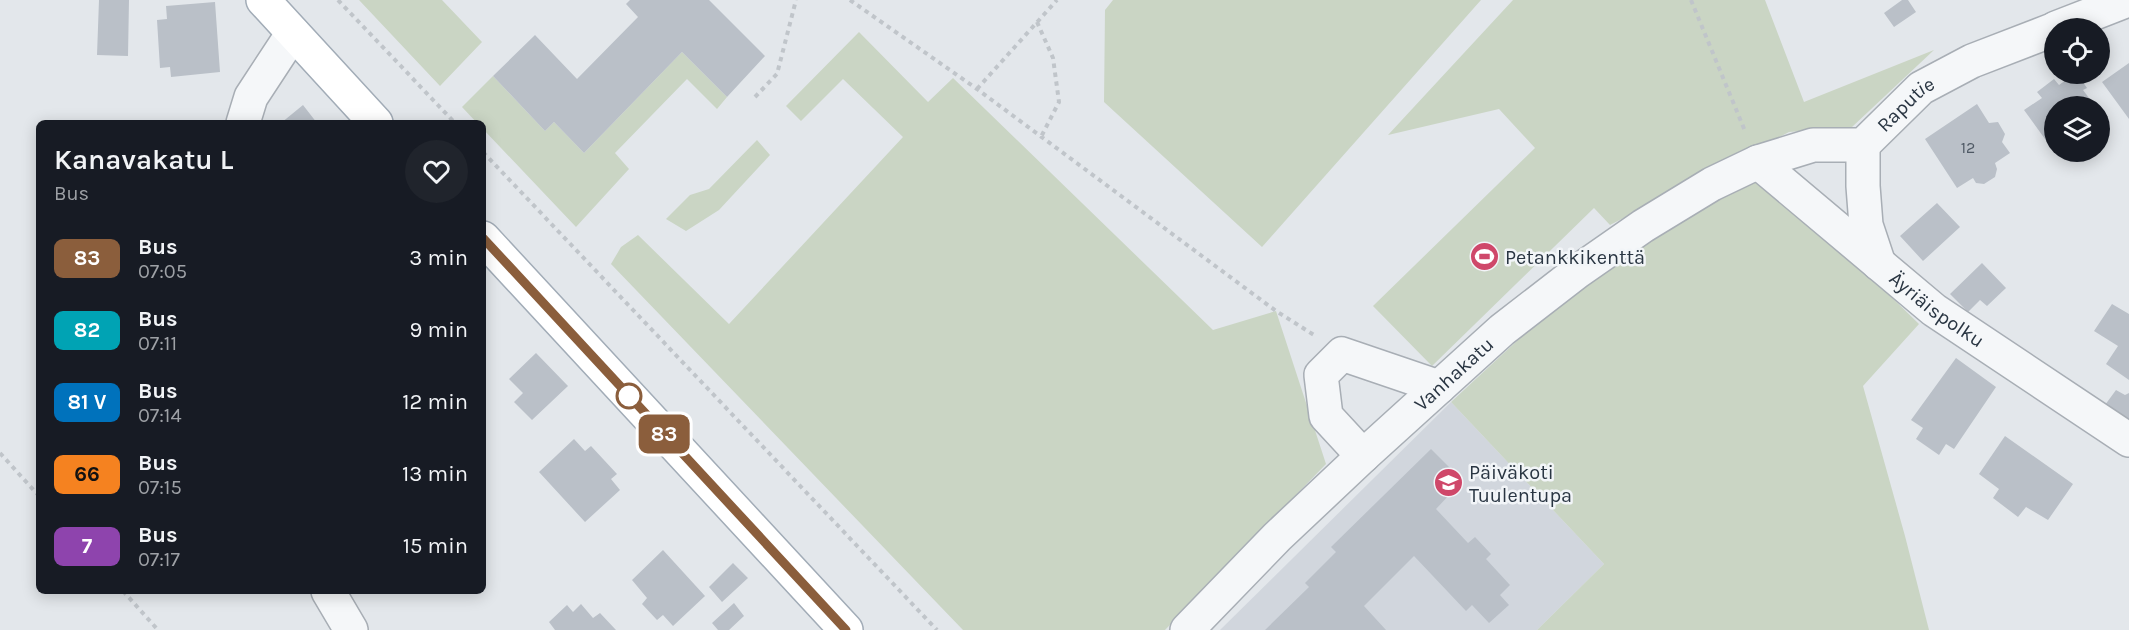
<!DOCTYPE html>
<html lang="en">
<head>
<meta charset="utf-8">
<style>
  :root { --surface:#171b24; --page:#20242c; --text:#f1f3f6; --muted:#9ea1a6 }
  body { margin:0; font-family:Karla,sans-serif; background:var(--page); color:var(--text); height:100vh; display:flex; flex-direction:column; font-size:22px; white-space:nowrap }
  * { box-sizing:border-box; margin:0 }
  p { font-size:20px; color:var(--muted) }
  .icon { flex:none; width:33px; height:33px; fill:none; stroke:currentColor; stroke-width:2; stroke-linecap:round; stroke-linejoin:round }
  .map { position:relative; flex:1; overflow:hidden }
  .panel { position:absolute; left:36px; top:120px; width:450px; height:474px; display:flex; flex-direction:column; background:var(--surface); border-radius:9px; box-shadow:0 3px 15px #0003 }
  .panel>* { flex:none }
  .badge { padding:0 12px; border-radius:9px; font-size:21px; line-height:39px }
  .fabs { position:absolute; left:2044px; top:18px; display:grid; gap:12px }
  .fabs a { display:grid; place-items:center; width:66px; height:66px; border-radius:50%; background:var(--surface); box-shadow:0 3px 15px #0003; font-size:30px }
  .map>.badge { position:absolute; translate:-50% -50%; box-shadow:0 0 0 3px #fff }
  .round { display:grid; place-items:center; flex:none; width:63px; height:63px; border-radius:32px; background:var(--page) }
  .head { display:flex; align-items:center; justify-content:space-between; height:102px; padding:0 18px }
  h1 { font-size:28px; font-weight:600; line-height:45px }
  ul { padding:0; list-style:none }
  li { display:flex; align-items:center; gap:18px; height:72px; padding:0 18px }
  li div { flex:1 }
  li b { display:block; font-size:22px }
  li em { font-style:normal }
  li .badge { min-width:66px; font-weight:700; text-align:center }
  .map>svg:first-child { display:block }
  .built { fill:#d1d6dd }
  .green { fill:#cad5c4 }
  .building { fill:#bac0c8 }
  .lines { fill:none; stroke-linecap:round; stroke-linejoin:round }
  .minor-casing { stroke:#a8aeb5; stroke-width:36 }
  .major-casing { stroke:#a2acb7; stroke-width:36 }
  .path { stroke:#c0c5ca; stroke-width:4; stroke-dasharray:4.5 4.5; stroke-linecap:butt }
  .minor { stroke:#f5f7f9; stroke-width:33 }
  .major { stroke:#fff; stroke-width:33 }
  .line-casing { stroke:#fff; stroke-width:14 }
  .line { stroke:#8b5e3c; stroke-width:9 }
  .stop-dot { fill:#fff; stroke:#8b5e3c; stroke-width:3 }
  .labels { text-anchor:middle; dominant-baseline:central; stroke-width:5; stroke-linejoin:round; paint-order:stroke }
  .number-label { font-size:16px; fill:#4e5864 }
  .street-label { font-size:20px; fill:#2a3643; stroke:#f2f5f8 }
  .poi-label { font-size:20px; fill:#2a3643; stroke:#f2f5f8; text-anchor:start }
</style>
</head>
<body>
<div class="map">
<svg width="2129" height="630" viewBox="0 0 2129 630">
  <rect width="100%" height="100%" fill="#e3e7eb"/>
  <path class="built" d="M1451 402 1604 564 1537 630H1220Z"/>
  <path class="green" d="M359 0H442L482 42 440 86Z
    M1113 0H1481L1262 247 1104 102 1105 10Z
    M1513 0H1765L1804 102 1934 50 1852 127 1789 132 1610 225 1594 208 1432 366 1373 306 1535 148 1499 109 1388 135Z
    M859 32 928 102 953 78 1213 330 1276 311 1326 464 1165 630H963L611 264 621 247 638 235 729 324 903 137 843 79 801 121 786 106Z
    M682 52 727 97 717 109 687 79 615 153 629 169 576 227 483 129V123H477L462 107 493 76 545 131 554 122 584 153Z
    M757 140 770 155 719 210 686 231 666 219 690 195 709 189Z
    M1756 177 1876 282 1919 324 1863 386 1905 536 1929 630H1537L1604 564 1451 402 1562 299 1681 216Z"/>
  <path class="building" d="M99 0H129L128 56 97 55Z
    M630 0H709L765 56 727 97 682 52 584 153 554 122 545 131 493 76 535 35 577 79 638 17 626 4Z
    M1902 0H1908L1916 12 1894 27 1884 13Z
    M215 2 220 72 171 77 170 67 160 68 157 20 167 19 166 6Z
    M2129 63V119L2102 82Z
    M2073 75 2074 77 2078 75 2087 88 2083 90 2095 106H2055V148L2052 144 2050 146 2024 110 2042 98 2037 92 2054 79 2059 85Z
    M1977 104 1989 123 1998 122 2005 134 2002 142 2010 153 1995 163 1997 169 1995 177 1984 184 1976 183 1973 178 1957 188 1925 139Z
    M303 105 317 123H281Z
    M1937 203 1960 227 1923 261 1900 236Z
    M1982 263 2006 288 1987 306 1980 300 1968 312 1950 294Z
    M2112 304 2129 314V380L2106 364 2118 346 2094 331Z
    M536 353 568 386 532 420 514 402 523 393 509 379Z
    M1956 358 1996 387 1954 449 1946 444 1939 455 1916 439 1923 428 1911 420Z
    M2116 390 2125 395 2129 393V420L2105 405Z
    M2005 436 2073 484 2048 520 2026 507 2018 517 1993 498 1999 489 1979 474Z
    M574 439 585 451 591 446 617 474 611 479 620 490 585 522 539 472Z
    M1431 449 1454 472 1443 483 1451 493 1436 509 1468 543 1475 537 1491 554 1486 559 1510 585 1500 595 1509 605 1489 623 1472 605 1466 611 1414 556 1364 606 1386 630H1265L1309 587 1305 583 1336 552 1331 547Z
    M663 550 705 596 673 626 663 615 657 620 642 604 647 598 632 580Z
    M733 563 748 578 722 602 709 587Z
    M734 603 744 616 729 630H718L712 623Z
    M581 604 593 618 600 613 616 630H555L549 622 567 605 573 612Z"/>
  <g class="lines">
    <defs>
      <g id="minor">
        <path d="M2056 28 2128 0"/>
        <path d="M243 123 251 97 293 33"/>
        <path d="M1863 145V186L1866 225 1879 264"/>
        <path id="s1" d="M1758 162 1934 310 2129 440"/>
        <path d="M1363 456 1326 416 1321 375 1342 354 1439 387"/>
        <path d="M328 591 351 630"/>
        <path id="s2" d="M1187 630 1277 537 1363 456 1502 330 1577 272 1643 226 1712 184 1758 162 1813 145H1863L1921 88 1972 61 2055 29"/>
      </g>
      <path id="major" d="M263 0 376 123
        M483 238 846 630"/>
    </defs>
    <use href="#minor" class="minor-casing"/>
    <use href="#major" class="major-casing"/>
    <path class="path" d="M338 0 455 123
      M850 0 977 89 1276 311 1314 335
      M1691 0 1745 131
      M1037 22 1053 58 1059 102 1041 137
      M977 89 1057 0
      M755 97 777 74 796 0
      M483 152 937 630
      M0 453 39 496
      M123 591 158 630"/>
    <use href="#minor" class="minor"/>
    <use href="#major" class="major"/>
  </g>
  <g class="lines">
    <defs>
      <path id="line" d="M483 238 846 630"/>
    </defs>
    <use href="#line" class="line-casing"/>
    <use href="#line" class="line"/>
  </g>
  <defs>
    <symbol id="stadium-disc" viewBox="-11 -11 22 22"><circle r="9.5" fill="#cf486a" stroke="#f2f5f8"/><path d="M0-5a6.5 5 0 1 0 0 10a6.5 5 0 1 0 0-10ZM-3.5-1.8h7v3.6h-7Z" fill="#fff"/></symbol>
    <symbol id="school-disc" viewBox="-11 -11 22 22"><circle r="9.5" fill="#cf486a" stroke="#f2f5f8"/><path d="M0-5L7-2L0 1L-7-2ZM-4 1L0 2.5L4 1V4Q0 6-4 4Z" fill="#fff"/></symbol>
  </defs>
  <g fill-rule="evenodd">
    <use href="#stadium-disc" x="1468" y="240" width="33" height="33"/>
    <use href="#school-disc" x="1432" y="466" width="33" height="33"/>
  </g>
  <circle class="stop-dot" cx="629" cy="396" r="12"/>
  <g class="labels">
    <g class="number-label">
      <text x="1968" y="147">12</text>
    </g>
    <g class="street-label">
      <text stroke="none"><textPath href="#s2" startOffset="909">Raputie</textPath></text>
      <text stroke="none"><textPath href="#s1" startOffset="232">Äyriäispolku</textPath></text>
      <text stroke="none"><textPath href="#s2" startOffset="370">Vanhakatu</textPath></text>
    </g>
    <g class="poi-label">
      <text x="1505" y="257">Petankkikenttä</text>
      <text x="1469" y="472">Päiväkoti<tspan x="1469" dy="23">Tuulentupa</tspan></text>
    </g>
  </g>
</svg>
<div class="fabs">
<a><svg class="icon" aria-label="locate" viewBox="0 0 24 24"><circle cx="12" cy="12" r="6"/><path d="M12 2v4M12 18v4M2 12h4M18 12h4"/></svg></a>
<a><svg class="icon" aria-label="layers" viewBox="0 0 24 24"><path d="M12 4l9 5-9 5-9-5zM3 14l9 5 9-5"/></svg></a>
</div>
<b class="badge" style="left:664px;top:434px;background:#8b5e3c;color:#fff">83</b>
<section class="panel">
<div class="head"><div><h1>Kanavakatu L</h1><p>Bus</p></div><a class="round"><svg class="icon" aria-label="heart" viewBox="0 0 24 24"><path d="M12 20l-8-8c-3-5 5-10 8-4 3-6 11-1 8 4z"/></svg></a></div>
<ul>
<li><span class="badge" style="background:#8b5e3c;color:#fff">83</span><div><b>Bus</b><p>07:05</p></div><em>3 min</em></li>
<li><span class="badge" style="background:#00a3b4;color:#fff">82</span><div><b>Bus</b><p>07:11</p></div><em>9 min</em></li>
<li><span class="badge" style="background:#0072bc;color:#fff">81 V</span><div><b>Bus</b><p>07:14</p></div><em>12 min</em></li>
<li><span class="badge" style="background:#f58220;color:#111">66</span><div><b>Bus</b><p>07:15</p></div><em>13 min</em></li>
<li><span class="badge" style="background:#8e44ad;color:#fff">7</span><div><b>Bus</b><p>07:17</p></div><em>15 min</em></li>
</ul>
</section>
</div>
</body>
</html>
